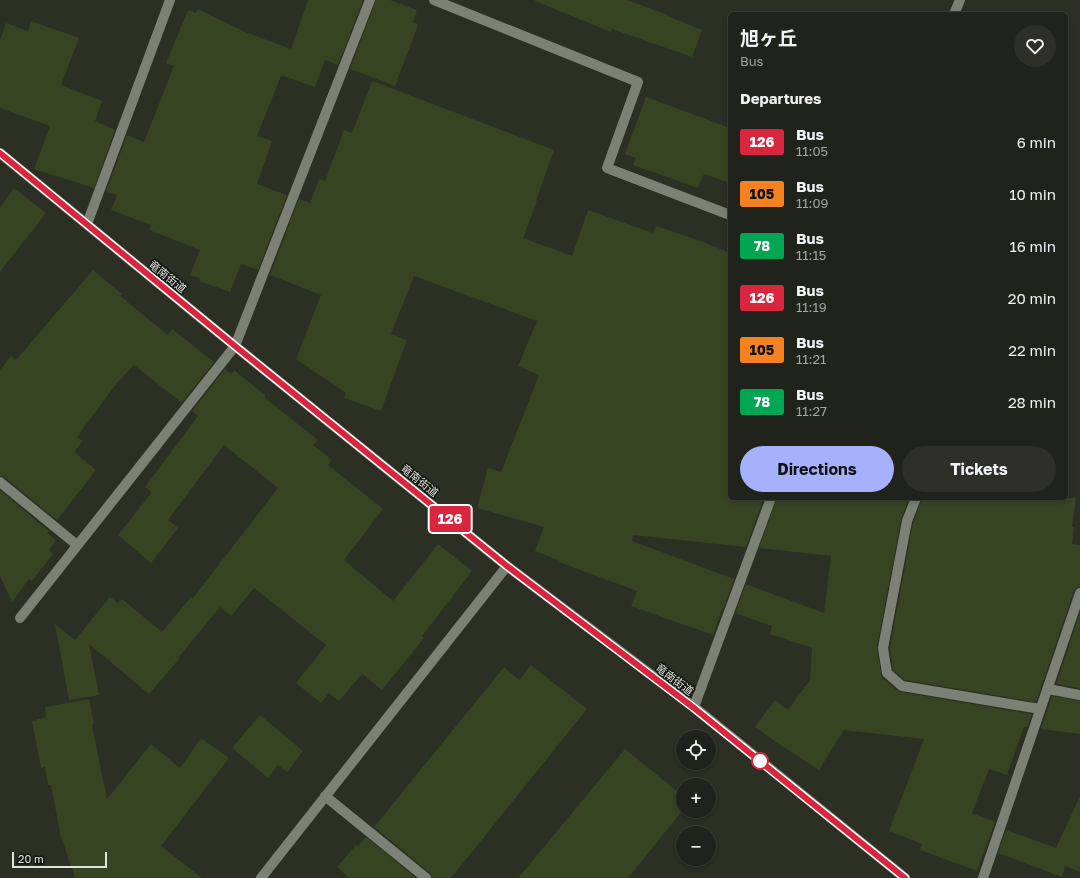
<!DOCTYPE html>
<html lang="en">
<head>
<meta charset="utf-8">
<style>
  :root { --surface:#20231b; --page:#2d2f28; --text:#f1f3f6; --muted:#a2a4a3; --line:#3d403a; --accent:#a5b1fc }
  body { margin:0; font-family:"Golos Text","Noto Sans JP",sans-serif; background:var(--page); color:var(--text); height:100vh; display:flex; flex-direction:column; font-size:15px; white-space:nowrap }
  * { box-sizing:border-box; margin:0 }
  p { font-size:13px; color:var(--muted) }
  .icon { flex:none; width:22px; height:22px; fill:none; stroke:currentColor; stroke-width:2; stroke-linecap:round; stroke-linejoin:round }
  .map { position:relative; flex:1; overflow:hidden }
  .details { position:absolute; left:728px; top:12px; width:340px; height:488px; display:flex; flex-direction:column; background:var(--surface); border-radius:6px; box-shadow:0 2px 6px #0003,0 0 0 1px var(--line) }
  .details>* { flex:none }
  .badge { padding:0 8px; border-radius:3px; font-size:14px; line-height:26px }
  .tools { position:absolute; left:676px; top:730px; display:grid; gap:8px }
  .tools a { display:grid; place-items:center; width:40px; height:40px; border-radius:50%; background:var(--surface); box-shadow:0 2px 6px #0003,0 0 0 1px var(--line); font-size:20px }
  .scale { position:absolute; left:12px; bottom:10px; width:95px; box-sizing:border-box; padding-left:4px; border:2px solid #e0e3dc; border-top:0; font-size:11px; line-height:14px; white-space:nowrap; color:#e0e3dc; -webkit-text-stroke:3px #141611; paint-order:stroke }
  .map>.badge { position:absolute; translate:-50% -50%; box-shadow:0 0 0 2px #fff }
  h2 { padding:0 12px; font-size:15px; line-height:36px }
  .round { display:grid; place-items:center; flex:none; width:42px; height:42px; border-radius:21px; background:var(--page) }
  .head { display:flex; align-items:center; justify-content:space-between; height:68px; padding:0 12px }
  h1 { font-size:19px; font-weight:700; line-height:30px }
  .primary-button { display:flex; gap:8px; margin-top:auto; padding:8px 12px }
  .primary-button a { flex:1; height:46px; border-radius:24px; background:var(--accent); color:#111; font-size:16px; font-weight:700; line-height:46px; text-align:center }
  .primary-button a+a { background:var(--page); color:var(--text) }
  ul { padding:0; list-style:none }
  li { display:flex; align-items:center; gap:12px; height:52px; padding:0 12px }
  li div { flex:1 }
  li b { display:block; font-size:15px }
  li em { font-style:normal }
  li .badge { min-width:44px; font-weight:700; text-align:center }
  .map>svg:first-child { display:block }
  .building { fill:#374422 }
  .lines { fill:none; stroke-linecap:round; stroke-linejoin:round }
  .minor { stroke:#7b8174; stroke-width:10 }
  .line-casing { stroke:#fff; stroke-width:9 }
  .line { stroke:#d7263d; stroke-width:6 }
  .stop-dot { fill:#fff; stroke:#d7263d; stroke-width:2 }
  .labels { text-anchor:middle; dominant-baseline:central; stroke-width:3; stroke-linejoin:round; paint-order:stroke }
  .street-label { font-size:11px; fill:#e0e3dc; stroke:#141611 }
</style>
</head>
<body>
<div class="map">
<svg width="1080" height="878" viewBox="0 0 1080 878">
  <rect width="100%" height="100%" fill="#2b2f24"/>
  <path class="building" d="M308 0H363L338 65 325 60 315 87 284 76H281L257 136 272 141 257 184 287 195 258 270 241 264 230 292 199 281 200 278 190 275 200 250 149 230 151 225 111 210 117 195 106 192 127 135 144 142 174 66 166 63 188 10 196 13 198 9 245 32 291 49Z
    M376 0H390L417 10 413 22 418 25 395 86 350 69Z
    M535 0H627L668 15 667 16 702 30 692 57 612 29 611 32 535 1Z
    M31 21 79 38 61 85 102 101 95 121 115 130 94 188 34 169 50 126 0 108V40L6 23 28 31Z
    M372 81 554 150 536 201H537L523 238 572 256 588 210 653 233 656 226 703 242 730 253V498H764L746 547 633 535 632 541 734 579 723 609H722L713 635 631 606 637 591 559 562 560 561 535 551 544 527 477 508 488 468 501 472 539 375 518 366 537 321 414 276 391 334 407 340 381 411 344 398 346 393 296 359 321 295 270 275 299 199 310 203 319 179 325 181 344 130 352 133Z
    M646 97 730 128V183L704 174 698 188 633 165 636 158 625 154Z
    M14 188 46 213 0 272V207Z
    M93 270 122 294 120 296 168 335 172 329 214 362 182 403 134 365 116 384 77 437 83 441 74 452 96 470 57 520 4 477 0 476V370L11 356 16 360Z
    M225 369 231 374 234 370 265 395V398L318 440 313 445 332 460 328 465 383 509 344 560 393 601 438 544 472 571 422 636 424 638 382 690 362 674 339 701 329 693 321 703 296 683 326 645 254 588 231 616 220 607 179 657 180 658 149 694 89 644 99 695 69 700 55 624 75 640 110 597 118 603 122 599 162 632 191 597 193 598 278 488 224 445 168 520 178 528 151 563 118 535 152 492 145 487 198 416 192 411Z
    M0 490 49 531 47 533 56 540 49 550 53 554 32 581 29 579 12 602 0 576Z
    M777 498H806L848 501 850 498H909L901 520 877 647 881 674 882 678 898 691 901 692 1032 714 1027 727H1024L1007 775 989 769 972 813 995 822 977 871 920 850 922 844 889 831 924 739 844 730 819 770 776 742 755 727 775 700 788 710 810 680 812 648 770 634 772 626 735 613 746 584 824 613 831 556 759 548Z
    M922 498H1076L1072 527H1074L1072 544 1080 545V587L1076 588 1074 591 1036 702 905 680 893 670 890 648 913 523Z
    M1080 613V688L1056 684Z
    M531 665 587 709 451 878H432L430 873 374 827 504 667 519 680Z
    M1052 696 1080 701V734L1041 729Z
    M89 699 94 724 92 725 107 799 151 744 180 768 201 738 229 758 161 846 202 878H75L60 833 51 785H48L45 767 41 768 32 721 46 717 45 707Z
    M260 715 303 751 287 772 278 765 268 778 232 748Z
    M625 749 683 796V810L628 878H518Z
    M1080 796V872L1065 866 1062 877 998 853 1006 830 1056 848Z
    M366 837 416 878H349L337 867 356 845 358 846Z"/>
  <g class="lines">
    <path class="minor" d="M434 0 638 82 607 168 730 215
      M954 14 960 0
      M0 153 235 346 507 566 694 707 905 878
      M87 224 170 0
      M0 482 77 545
      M916 498 907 521 883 648 887 673 902 686 1040 709
      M20 618 235 346 370 0
      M1048 689 1080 695
      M694 707 771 498
      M325 796 426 878
      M261 878 507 566
      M983 878 1080 593"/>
  </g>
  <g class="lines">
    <defs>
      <path id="line" d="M0 153 235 346 507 566 694 708 905 878"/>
    </defs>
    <use href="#line" class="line-casing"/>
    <use href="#line" class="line"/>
  </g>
  <circle class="stop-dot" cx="760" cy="761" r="8"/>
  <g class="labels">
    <g class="street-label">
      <text transform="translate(168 276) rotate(39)">竜南街道</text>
      <text transform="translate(420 480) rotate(39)">竜南街道</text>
      <text transform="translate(675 679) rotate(37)">竜南街道</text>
    </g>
  </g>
</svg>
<div class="tools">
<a><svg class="icon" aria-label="locate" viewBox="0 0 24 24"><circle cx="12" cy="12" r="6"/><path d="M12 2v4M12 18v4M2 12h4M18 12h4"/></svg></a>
<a>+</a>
<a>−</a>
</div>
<div class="scale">20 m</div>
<b class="badge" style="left:450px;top:519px;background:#d7263d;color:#fff">126</b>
<section class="details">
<div class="head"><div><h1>旭ヶ丘</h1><p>Bus</p></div><a class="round"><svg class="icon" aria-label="heart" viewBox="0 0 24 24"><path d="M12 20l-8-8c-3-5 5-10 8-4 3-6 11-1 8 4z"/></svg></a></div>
<h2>Departures</h2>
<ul>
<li><span class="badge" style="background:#d7263d;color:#fff">126</span><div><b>Bus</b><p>11:05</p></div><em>6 min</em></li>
<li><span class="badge" style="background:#f58220;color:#111">105</span><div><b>Bus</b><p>11:09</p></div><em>10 min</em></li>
<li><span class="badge" style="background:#00a651;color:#fff">78</span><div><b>Bus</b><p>11:15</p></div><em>16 min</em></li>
<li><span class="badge" style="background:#d7263d;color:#fff">126</span><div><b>Bus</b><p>11:19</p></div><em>20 min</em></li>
<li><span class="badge" style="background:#f58220;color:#111">105</span><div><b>Bus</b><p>11:21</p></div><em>22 min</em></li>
<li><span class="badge" style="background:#00a651;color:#fff">78</span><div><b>Bus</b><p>11:27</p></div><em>28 min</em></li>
</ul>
<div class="primary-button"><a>Directions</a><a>Tickets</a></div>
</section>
</div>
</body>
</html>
